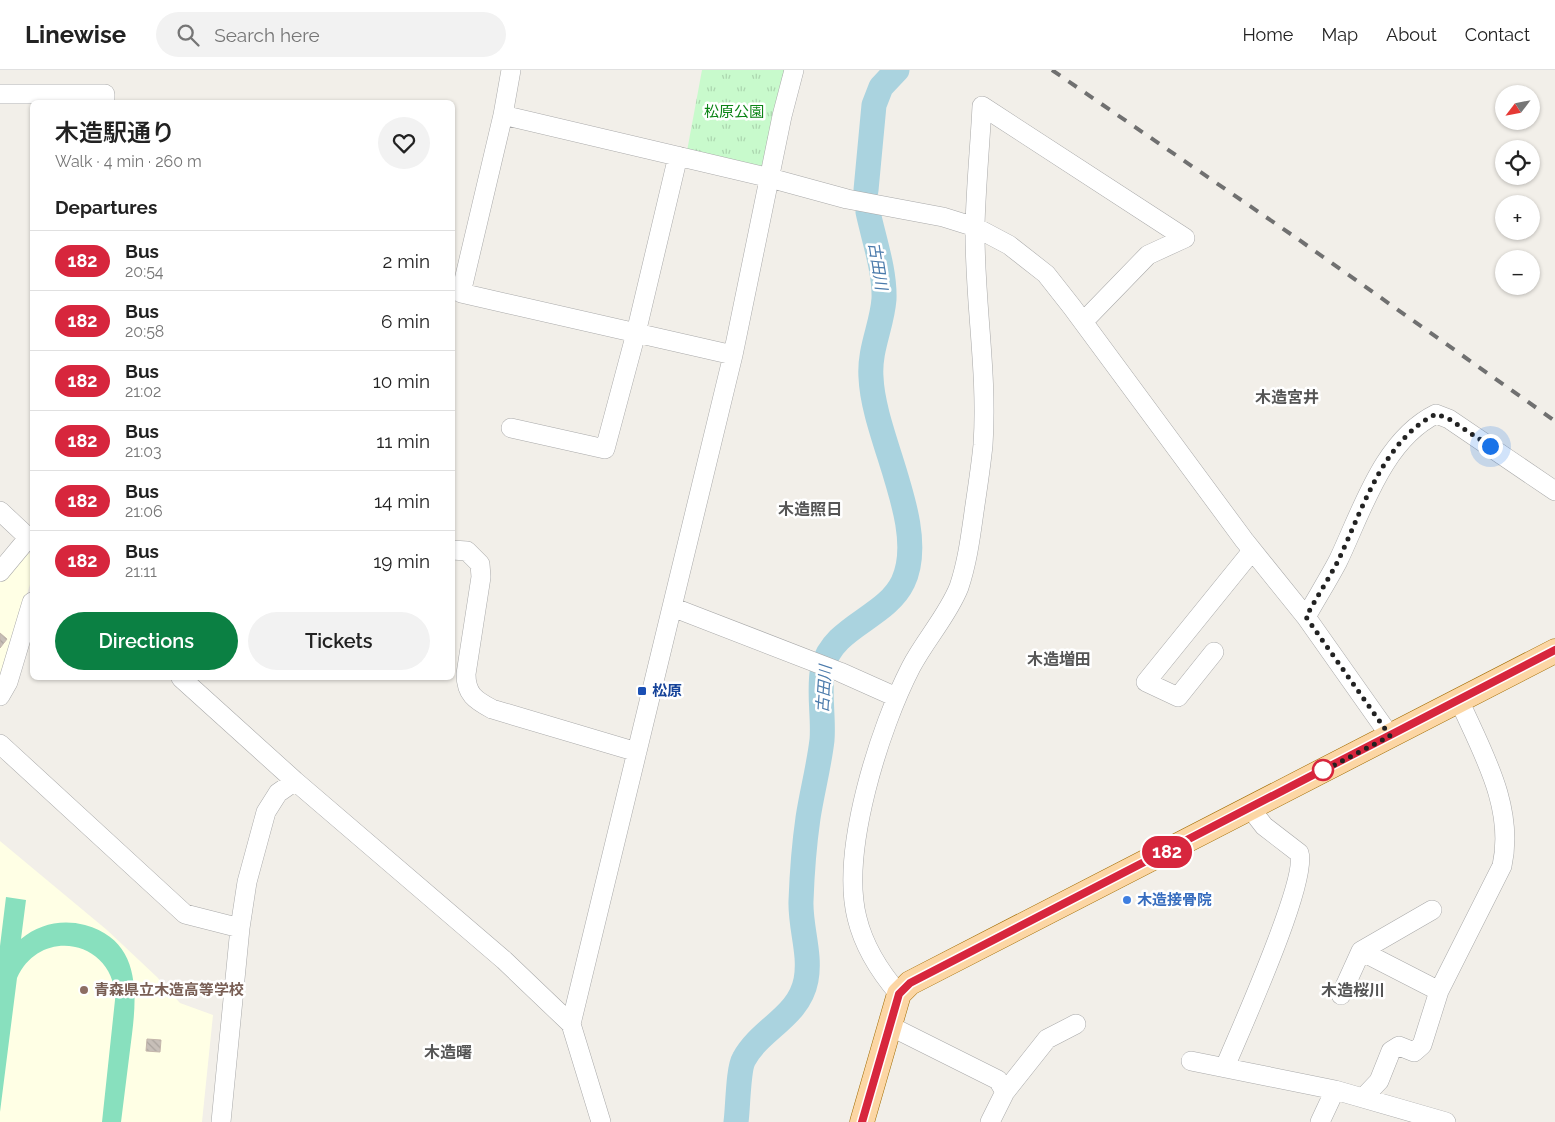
<!DOCTYPE html>
<html lang="en">
<head>
<meta charset="utf-8">
<style>
  :root { --surface:#fff; --page:#f2f2f2; --text:#222; --muted:#767676; --line:#e0e0e0; --accent:#0b8043 }
  body { margin:0; font-family:Raleway,"Noto Sans JP",sans-serif; background:var(--page); color:var(--text); height:100vh; display:flex; flex-direction:column; font-size:19px; white-space:nowrap }
  * { box-sizing:border-box; margin:0 }
  p { font-size:16px; color:var(--muted) }
  .icon { flex:none; width:28px; height:28px; fill:none; stroke:currentColor; stroke-width:2; stroke-linecap:round; stroke-linejoin:round }
  .map { position:relative; flex:1; overflow:hidden }
  .details { position:absolute; left:30px; top:30px; width:425px; height:580px; display:flex; flex-direction:column; background:var(--surface); border-radius:8px; box-shadow:0 1px 4px #0004 }
  .details>* { flex:none }
  .badge { padding:0 10px; border-radius:16px; font-size:18px; line-height:32px }
  .needle { width:32px; rotate:238deg }
  .fabs { position:absolute; left:1495px; top:15px; display:grid; gap:10px }
  .fabs a { display:grid; place-items:center; width:45px; height:45px; border-radius:50%; background:var(--surface); box-shadow:0 1px 4px #0004; font-size:25px }
  .you { position:absolute; width:25px; height:25px; margin:-12px; border:4px solid #fff; border-radius:50%; background:#1a73e8; box-shadow:0 0 0 8px #1a73e833 }
  .map>.badge { position:absolute; translate:-50% -50%; box-shadow:0 0 0 2px #fff }
  h2 { padding:0 25px; font-size:19px; line-height:45px }
  .round { display:grid; place-items:center; flex:none; width:52px; height:52px; border-radius:26px; background:var(--page) }
  .overview { display:flex; align-items:center; justify-content:space-between; height:85px; padding:0 25px }
  h1 { font-size:24px; font-weight:600; line-height:38px }
  .cta { display:flex; gap:10px; margin-top:auto; padding:10px 25px }
  .cta a { flex:1; height:58px; border-radius:30px; background:var(--accent); color:#fff; font-size:20px; font-weight:600; line-height:58px; text-align:center }
  .cta a+a { background:var(--page); color:var(--text) }
  ul { padding:0; list-style:none }
  li { display:flex; align-items:center; gap:15px; height:60px; padding:0 25px; border-top:1px solid var(--line) }
  li div { flex:1 }
  li b { display:block; font-size:19px }
  li em { font-style:normal }
  li .badge { min-width:55px; font-weight:700; text-align:center }
  header { display:flex; align-items:center; gap:30px; box-sizing:border-box; height:70px; padding:0 25px; background:var(--surface); border-bottom:1px solid var(--line) }
  header strong { font-size:24px }
  nav { display:flex; gap:28px; margin-inline-start:auto; font-size:18px }
  .search { width:350px; height:45px; background:var(--page); display:flex; align-items:center; gap:12px; box-sizing:border-box; padding:0 18px; border-radius:28px; color:var(--muted); font-size:19px }
  .map>svg:first-child { display:block }
  .education { fill:#ffffe5 }
  .park { fill:url(#park-tufts) }
  .pitch { fill:#88e0be }
  .lines { fill:none; stroke-linecap:round; stroke-linejoin:round }
  .river { stroke:#aad3df; stroke-width:25 }
  .building { fill:url(#building-back-hatch); stroke:#c4b6ab }
  .minor-casing { stroke:#a9a9a9; stroke-width:20 }
  .major-casing { stroke:#a06b00; stroke-width:25 }
  .minor { stroke:#fff; stroke-width:19 }
  .major { stroke:#fcd6a4; stroke-width:24 }
  .rail { stroke:#707070; stroke-width:4; stroke-dasharray:10 10; stroke-linecap:butt }
  .line-casing { stroke:#fff; stroke-width:11 }
  .line { stroke:#d7263d; stroke-width:8 }
  .walk { stroke:#222; stroke-width:5; stroke-dasharray:0 9 }
  .transit-dot { fill:#1a4fb4; stroke:#fff; stroke-width:2 }
  .stop-dot { fill:#fff; stroke:#d7263d; stroke-width:2.5 }
  .shop-dot { fill:#3f7fe0; stroke:#fff; stroke-width:2 }
  .education-dot { fill:#8d6e63; stroke:#fff; stroke-width:2 }
  .labels { text-anchor:middle; dominant-baseline:central; stroke-width:5; stroke-linejoin:round; paint-order:stroke }
  .park-label { font-size:15px; fill:#0c8416; stroke:#fff }
  .transit-label { font-size:15px; font-weight:bold; fill:#164399; stroke:#fff; text-anchor:start }
  .shop-label { font-size:15px; font-weight:bold; fill:#366cbe; stroke:#fff; text-anchor:start }
  .education-label { font-size:15px; font-weight:bold; fill:#785e54; stroke:#fff; text-anchor:start }
  .water-label { font-size:16px; font-style:italic; fill:#4a7aab; stroke:#fff }
  .neighbourhood-label { font-size:16px; font-weight:bold; fill:#555; stroke:#fff }
</style>
</head>
<body>
<header>
<strong>Linewise</strong>
<div class="search"><svg class="icon" aria-label="search" viewBox="0 0 24 24"><circle cx="10" cy="10" r="6"/><path d="M15 15l6 6"/></svg>Search here</div>
<nav><a>Home</a><a>Map</a><a>About</a><a>Contact</a></nav>
</header>
<div class="map">
<svg width="1555" height="1052" viewBox="0 0 1555 1052">
  <defs>
    <pattern id="park-tufts" width="24" height="20" patternUnits="userSpaceOnUse" patternTransform="scale(1.25)"><rect width="24" height="20" fill="#c8facc"/><path d="M3 7l-1-3M5 7V3M7 7l1-3M15 17l-1-3M17 17v-4M19 17l1-3" fill="none" stroke="#acd6af"/></pattern>
    <pattern id="building-back-hatch" width="6" height="6" patternUnits="userSpaceOnUse" patternTransform="scale(1.25)"><rect width="6" height="6" fill="#c7bfb8"/><path d="M-1 5l2 2M0 0l6 6M5-1l2 2" fill="none" stroke="#aba49e"/></pattern>
  </defs>
  <rect width="100%" height="100%" fill="#f2efe9"/>
  <path class="education" d="M17 472 32 486V508L0 611V492Z
    M0 771 107 860 157 907 180 933 213 945 202 1052H0Z"/>
  <path class="park" d="M702 0H785L761 100 687 81Z"/>
  <path class="pitch" d="M6 827 26 830 21 869C39 854 62 849 85 855 146 872 136 933 130 980 127 1004 124 1028 121 1052H102L115 930C116 871 41 855 17 908L0 1042V876Z"/>
  <g class="lines">
    <path class="river" d="M866 120 874 35 881 17 897 0
      M736 1052C738 1038 738 999 744 989 761 958 799 947 806 910 811 884 800 857 801 831 802 803 804 776 808 748 812 722 819 696 822 670 824 647 818 620 823 597 833 556 886 548 903 512 929 457 873 367 871 307 869 279 882 256 884 229 885 201 874 170 868 142"/>
  </g>
  <path class="building" d="M0 563 7 569 0 578Z
    M147 969 161 970 160 982 146 981Z"/>
  <g class="lines">
    <defs>
      <path id="minor" d="M511 0 503 45 461 223 733 285
        M0 24H105V32
        M503 45 770 108 847 129 943 147 975 157 1009 175 1046 204 1072 237 1244 470 1306 547 1390 666
        M511 358 605 379 636 263 678 86
        M0 441 32 471
        M452 480 467 481 480 494 481 507 466 604C466 624 475 630 492 639L637 682
        M0 502 29 467
        M672 537 840 602 896 627
        M1306 547C1316 529 1328 510 1338 491 1362 441 1383 370 1436 344L1449 349 1555 421
        M1214 582 1178 627 1146 612 1252 481
        M181 608 295 711 504 890 571 954 601 1052
        M0 626 8 612 32 532
        M0 674 185 844 240 858
        M1361 881 1439 921
        M899 924C880 902 864 877 857 848 840 781 880 657 911 597 925 570 948 545 959 517 968 490 971 463 975 435 978 415 981 395 983 375 988 302 974 229 975 156 976 116 980 76 982 36L1185 168 1148 185 1083 252
        M1341 925 1361 881 1432 840
        M571 954 733 285 782 46 794 0
        M890 956 998 1010 1005 1022 990 1052
        M1191 991 1335 1020 1446 1052
        M1225 997C1239 963 1309 809 1299 783L1264 756 1250 738
        M1005 1022 1047 969 1076 954
        M1363 1028 1379 1011 1391 981 1399 976 1414 982 1422 975 1439 921 1502 796C1515 737 1482 682 1459 630
        M221 1052 240 858 247 812 266 742 278 723 295 711
        M1320 1052 1335 1020"/>
      <path id="major" d="M862 1052 899 924 910 913 1555 581"/>
    </defs>
    <use href="#minor" class="minor-casing"/>
    <use href="#major" class="major-casing"/>
    <use href="#minor" class="minor"/>
    <use href="#major" class="major"/>
    <path class="rail" d="M1052 0 1295 167 1555 351"/>
  </g>
  <g class="lines">
    <defs>
      <path id="line" d="M862 1052 899 924 910 913 1555 580"/>
    </defs>
    <use href="#line" class="line-casing"/>
    <use href="#line" class="line"/>
    <path class="walk" d="M1323 700 1321 702 1390 666 1306 547C1316 528 1328 510 1338 491 1362 441 1383 370 1436 344L1449 349 1490 376"/>
  </g>
  <rect class="transit-dot" x="637" y="616" width="10" height="10" rx="2.5"/>
  <circle class="stop-dot" cx="1323" cy="700" r="10"/>
  <circle class="shop-dot" cx="1127" cy="830" r="5"/>
  <circle class="education-dot" cx="84" cy="920" r="5"/>
  <g class="labels">
    <g class="park-label">
      <text x="734" y="42">松原公園</text>
    </g>
    <g class="transit-label">
      <text x="652" y="621">松原</text>
    </g>
    <g class="shop-label">
      <text x="1137" y="830">木造接骨院</text>
    </g>
    <g class="education-label">
      <text x="94" y="920">青森県立木造高等学校</text>
    </g>
    <g class="water-label">
      <text transform="translate(878 196) rotate(81)">古田川</text>
      <text transform="translate(824 619) rotate(-86)">古田川</text>
    </g>
    <g class="neighbourhood-label">
      <text x="1287" y="327">木造宮井</text>
      <text x="810" y="439">木造照日</text>
      <text x="1059" y="589">木造増田</text>
      <text x="1353" y="920">木造桜川</text>
      <text x="448" y="982">木造曙</text>
    </g>
  </g>
</svg>
<div class="fabs">
<a><svg class="needle" viewBox="-14 -14 28 28"><path d="M0-13l5 13h-10z" fill="#e53935"/><path d="M0 13l5-13h-10z" fill="#767676"/></svg></a>
<a><svg class="icon" aria-label="locate" viewBox="0 0 24 24"><circle cx="12" cy="12" r="6"/><path d="M12 2v4M12 18v4M2 12h4M18 12h4"/></svg></a>
<a>+</a>
<a>−</a>
</div>
<div class="you" style="left:1490px;top:376px"></div>
<b class="badge" style="left:1167px;top:782px;background:#d7263d;color:#fff">182</b>
<section class="details">
<div class="overview"><div><h1>木造駅通り</h1><p>Walk · 4 min · 260 m</p></div><a class="round"><svg class="icon" aria-label="heart" viewBox="0 0 24 24"><path d="M12 20l-8-8c-3-5 5-10 8-4 3-6 11-1 8 4z"/></svg></a></div>
<h2>Departures</h2>
<ul>
<li><span class="badge" style="background:#d7263d;color:#fff">182</span><div><b>Bus</b><p>20:54</p></div><em>2 min</em></li>
<li><span class="badge" style="background:#d7263d;color:#fff">182</span><div><b>Bus</b><p>20:58</p></div><em>6 min</em></li>
<li><span class="badge" style="background:#d7263d;color:#fff">182</span><div><b>Bus</b><p>21:02</p></div><em>10 min</em></li>
<li><span class="badge" style="background:#d7263d;color:#fff">182</span><div><b>Bus</b><p>21:03</p></div><em>11 min</em></li>
<li><span class="badge" style="background:#d7263d;color:#fff">182</span><div><b>Bus</b><p>21:06</p></div><em>14 min</em></li>
<li><span class="badge" style="background:#d7263d;color:#fff">182</span><div><b>Bus</b><p>21:11</p></div><em>19 min</em></li>
</ul>
<div class="cta"><a>Directions</a><a>Tickets</a></div>
</section>
</div>
</body>
</html>
